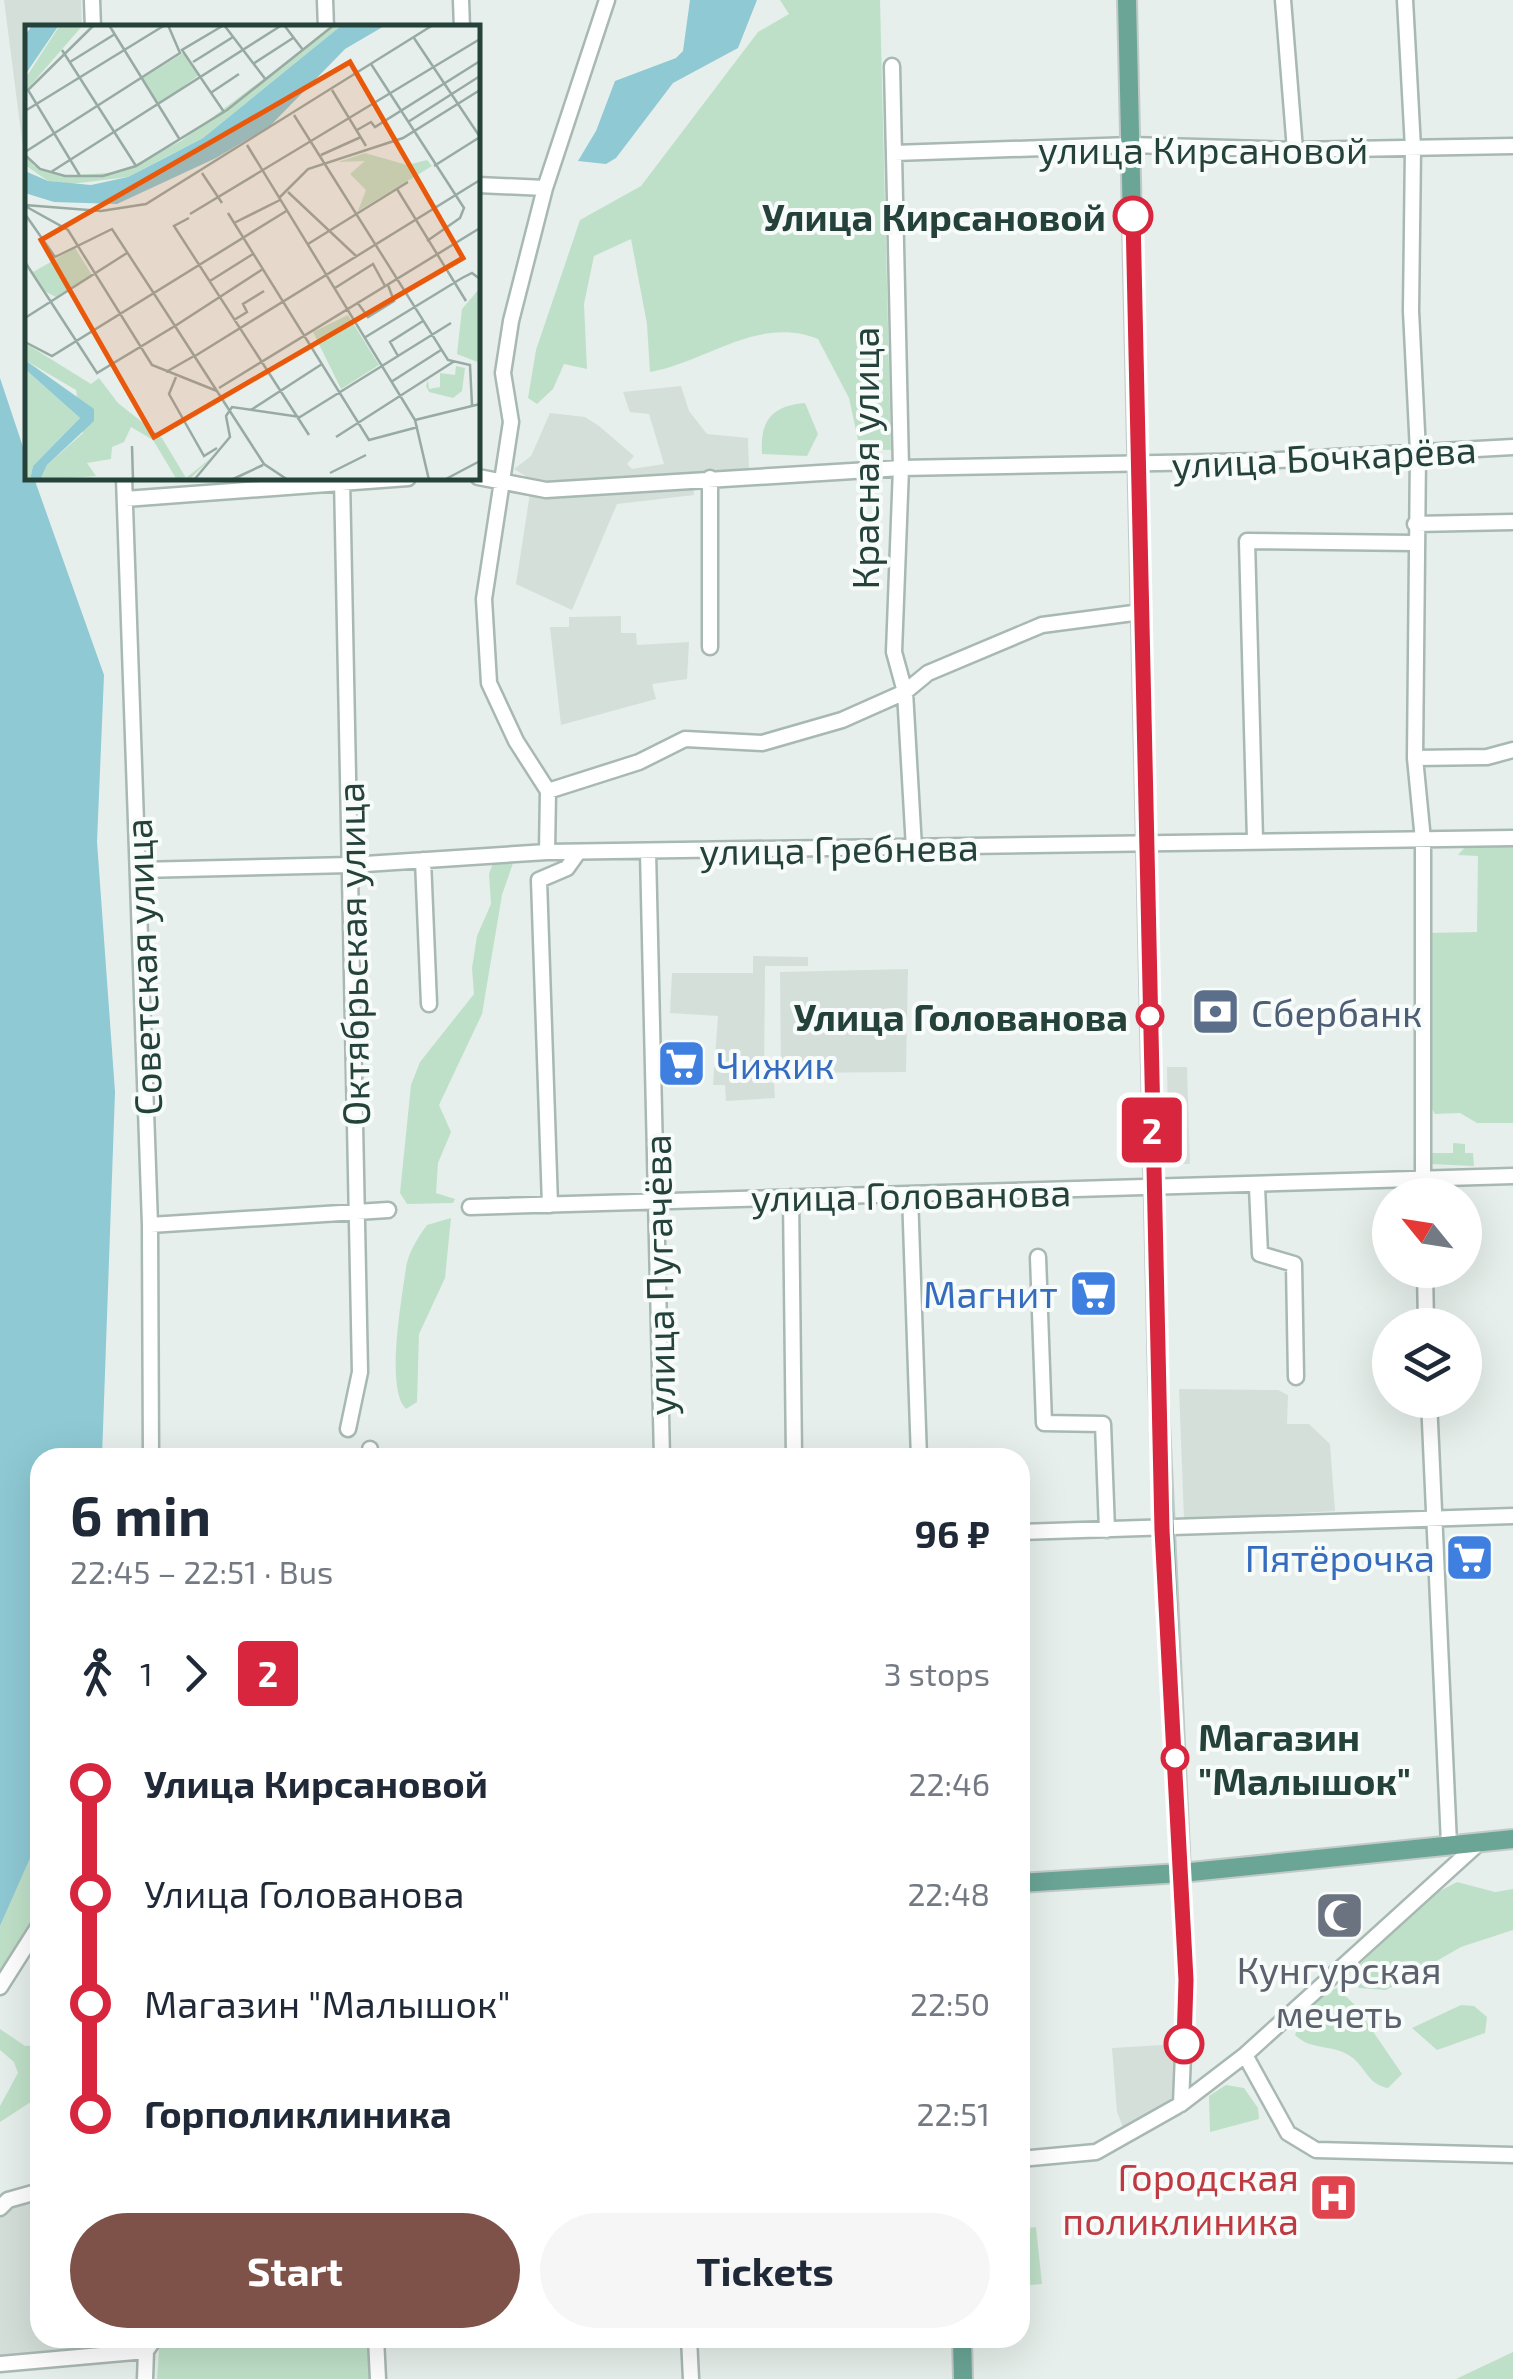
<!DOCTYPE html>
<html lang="en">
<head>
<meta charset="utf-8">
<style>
  :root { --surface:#fff; --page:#f6f6f7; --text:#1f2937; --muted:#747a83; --accent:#7f5249 }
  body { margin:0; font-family:"Exo 2",sans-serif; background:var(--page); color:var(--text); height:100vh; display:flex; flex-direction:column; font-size:38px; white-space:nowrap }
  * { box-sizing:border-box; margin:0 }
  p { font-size:32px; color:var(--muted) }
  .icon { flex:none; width:55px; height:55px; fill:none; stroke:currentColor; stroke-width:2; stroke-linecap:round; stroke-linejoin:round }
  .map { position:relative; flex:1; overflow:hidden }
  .drawer { position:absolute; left:30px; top:1448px; width:1000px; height:900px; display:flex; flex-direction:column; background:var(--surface); border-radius:30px; box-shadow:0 10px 40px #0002 }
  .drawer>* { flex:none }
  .badge { padding:0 20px; border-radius:8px; font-size:35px; line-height:65px }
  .needle { width:65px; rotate:300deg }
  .controls { position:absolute; left:1372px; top:1178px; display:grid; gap:20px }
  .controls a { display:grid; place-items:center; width:110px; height:110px; border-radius:50%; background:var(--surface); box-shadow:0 10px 40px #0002; font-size:50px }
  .map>.badge { position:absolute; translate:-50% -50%; box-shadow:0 0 0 5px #fff }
  .legs { display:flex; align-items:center; gap:15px; height:110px; padding:0 40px; font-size:32px }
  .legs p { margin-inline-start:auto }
  .headline { display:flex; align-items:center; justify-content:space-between; height:170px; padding:0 40px }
  h1 { font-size:55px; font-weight:700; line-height:75px }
  .primary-button { display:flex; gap:20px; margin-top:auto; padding:20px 40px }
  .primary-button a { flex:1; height:115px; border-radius:60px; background:var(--accent); color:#fff; font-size:40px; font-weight:700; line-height:115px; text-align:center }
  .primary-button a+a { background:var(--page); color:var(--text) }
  ul { padding:0 40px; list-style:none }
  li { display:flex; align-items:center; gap:35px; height:110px; font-size:38px }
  li i { display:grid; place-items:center; width:15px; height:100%; margin:0 12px; background:currentColor }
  li i::after { content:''; width:25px; height:25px; margin:-12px; border:8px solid; border-radius:50%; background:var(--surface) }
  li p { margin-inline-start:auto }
  li:first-child i { background:linear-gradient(#0000 50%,currentColor 0) }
  li:last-child i { background:linear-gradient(currentColor 50%,#0000 0) }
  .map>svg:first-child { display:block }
  .built { fill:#d4dfda }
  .green { fill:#bfe0c8 }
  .water { fill:#8ec9d4 }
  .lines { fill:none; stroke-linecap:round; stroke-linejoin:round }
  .minor-casing { stroke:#a8b8b2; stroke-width:19 }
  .major-casing { stroke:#c2cac8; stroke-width:22 }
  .minor { stroke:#fff; stroke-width:14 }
  .major { stroke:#6aa596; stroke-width:18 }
  .line-1-casing { stroke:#fff; stroke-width:22 }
  .line-1 { stroke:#d7263d; stroke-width:15 }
  .stop-1-dot { fill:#fff; stroke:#d7263d; stroke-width:5 }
  .labels { text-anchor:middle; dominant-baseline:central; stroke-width:8; stroke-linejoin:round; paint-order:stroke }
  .street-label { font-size:38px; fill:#24423a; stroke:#f7fbf9 }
  .stop-label { font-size:38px; font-weight:bold; fill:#24423a; stroke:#f7fbf9; text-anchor:end }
  .service-label { font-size:38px; fill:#4e5e75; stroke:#f7fbf9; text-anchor:start }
  .shop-label { font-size:38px; fill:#366cbe; stroke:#f7fbf9; text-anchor:end }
  .worship-label { font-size:38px; fill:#5b616d; stroke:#f7fbf9 }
  .health-label { font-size:38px; fill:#be3a42; stroke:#f7fbf9; text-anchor:end }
  .inset-road { fill:none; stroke:#98aaa4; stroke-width:2.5 }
  .view { fill:#e8590c; fill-opacity:0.15; stroke:#e8590c; stroke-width:5 }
  .inset-edge { fill:none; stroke:#24423a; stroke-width:5 }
</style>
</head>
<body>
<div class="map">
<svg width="1513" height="2379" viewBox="0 0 1513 2379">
  <rect width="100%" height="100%" fill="#e6efeb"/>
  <path class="built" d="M4 0H81L82 27 28 28 27 179Z
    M681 386 689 411 707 434 748 438 749 471 692 477 694 495 617 504 572 610 516 584 532 480 514 469 531 456 550 413 585 417 599 426 634 456 627 464 632 469 664 464 649 414 630 412 623 392Z
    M621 616V633H636L637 645 689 642 687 679 652 684 656 699 561 725 550 627H569V617Z
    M753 956 808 957V966H765L764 1082 774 1083 775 1098 726 1101 725 1085H713L718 1016 670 1013 672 973H753Z
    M908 969 906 1072 781 1073 780 972Z
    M1167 1067H1187L1190 1164H1169Z
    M1179 1389 1278 1390 1288 1395 1287 1424H1309L1330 1444 1335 1511 1184 1519Z
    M1179 2044 1177 2101 1124 2130 1117 2112 1112 2048Z
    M40 2197V2338H151L144 2347 0 2361V2215L10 2202Z"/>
  <path class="green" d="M780 0H880L891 450 860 449 849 398 818 339C758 315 707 362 650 372L647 324 631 239 594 256 584 304 587 369 564 364 553 389 537 404 528 398 536 350 580 220 641 186 758 32 789 14Z
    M805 403 818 434 807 456 762 454C760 421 771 406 805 403Z
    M1466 846H1513V1123H1477L1460 1113 1435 1114 1432 1109 1429 933 1477 932 1478 856 1458 855Z
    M493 863H513L502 895 482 1014 439 1105 451 1132 438 1163 436 1193 455 1199 453 1203 407 1204 400 1193 411 1085 420 1062 474 994 472 968 477 936 491 904 489 874Z
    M1453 1143 1465 1144V1153H1473L1474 1166 1431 1164V1153H1453Z
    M451 1218 445 1278 419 1334 417 1402 406 1409C385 1390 402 1297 406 1268 408 1253 418 1237 427 1225Z
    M40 1836V1910L0 1981V1926Z
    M1457 1882 1495 1892 1513 1889V1930L1461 1947 1386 1990 1359 1988 1355 1979 1360 1964 1432 1895Z
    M1337 1988 1355 2005 1402 2074 1388 2088C1368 2084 1367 2070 1353 2058 1334 2043 1313 2052 1295 2035 1303 2013 1313 1996 1337 1988Z
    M1461 2005 1474 2006 1487 2017 1485 2033 1437 2050 1412 2028Z
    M0 2029 25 2046 40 2045V2096L0 2122V2106L18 2073 14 2062 0 2050Z
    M1226 2085 1244 2088 1258 2108 1259 2119 1210 2132 1209 2096Z
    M1036 2227 1042 2284 1020 2286V2229Z
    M160 2338H374L375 2379H157Z
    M1513 2352V2379H1456Z"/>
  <path class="water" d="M690 0H757L738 48 673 83 616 158 606 164 578 161 596 131 615 81 676 58 683 51Z
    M0 378 27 459 28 478H34L104 675 97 842 115 1092 102 1457 40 1458V1836L0 1926Z"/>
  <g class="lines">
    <defs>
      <path id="minor" d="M92 0 93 28
        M325 0 326 28
        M461 0 462 28
        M1283 0 1295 150
        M1405 0 1413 148 1411 311 1418 452 1415 758 1423 840V1195
        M892 66 901 468 894 652 905 692 914 848
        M894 153 1131 145 1295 150 1513 146
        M478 185 545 188
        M478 477 546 490 901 468 1262 461 1513 447
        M124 478 150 1225 151 1458
        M342 478 360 1372 348 1429
        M125 499 408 478
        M1415 524 1513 522
        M710 647V478
        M1415 758 1487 757 1513 750
        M548 791 639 762 685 739 762 743 842 720 905 692 928 673 1042 625 1141 612
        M1255 840 1247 541 1414 543
        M547 852 548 791 516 741 489 683 484 599 511 422 503 373 511 321 545 188 607 0
        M648 852 662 1458
        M423 860 429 1004
        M139 870 350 865 547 852 1513 838
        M1257 1187 1260 1254 1294 1264 1296 1377
        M910 1194 919 1458
        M791 1197 794 1458
        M550 1205 539 880 567 868 577 854
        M470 1207 1513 1176
        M150 1225 388 1210
        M1038 1257 1044 1423 1103 1424 1107 1530
        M1425 1270 1426 1325
        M1429 1400 1449 1844
        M370 1458V1449
        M1020 1532 1513 1516
        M1181 1873 1186 1980 1181 2104
        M0 1987 40 1924
        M1245 2055 1288 2133 1316 2150 1513 2155
        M1020 2159 1096 2152 1181 2104 1245 2055 1480 1842
        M0 2208 8 2200 40 2191
        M376 2338 378 2379
        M689 2338 691 2379
        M0 2364 146 2351
        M145 2379 146 2351 155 2338"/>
      <path id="major" d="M1127 0 1158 1381 1181 1873
        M1020 1883 1181 1873 1513 1839
        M962 2338 963 2379"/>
    </defs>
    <use href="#minor" class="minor-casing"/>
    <use href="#major" class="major-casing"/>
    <use href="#minor" class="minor"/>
    <use href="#major" class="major"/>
  </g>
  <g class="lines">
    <defs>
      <path id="line-1" d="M1133 216 1162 1530 1186 1980 1184 2044"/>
    </defs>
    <use href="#line-1" class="line-1-casing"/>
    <use href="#line-1" class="line-1"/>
  </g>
  <defs>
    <symbol id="bank-square" viewBox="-11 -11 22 22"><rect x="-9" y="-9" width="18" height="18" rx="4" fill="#5c6f8a" stroke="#f7fbf9"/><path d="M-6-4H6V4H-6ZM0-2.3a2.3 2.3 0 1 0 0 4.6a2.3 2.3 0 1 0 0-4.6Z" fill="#fff"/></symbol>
    <symbol id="supermarket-square" viewBox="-11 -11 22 22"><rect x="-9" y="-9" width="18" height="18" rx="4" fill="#3f7fe0" stroke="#f7fbf9"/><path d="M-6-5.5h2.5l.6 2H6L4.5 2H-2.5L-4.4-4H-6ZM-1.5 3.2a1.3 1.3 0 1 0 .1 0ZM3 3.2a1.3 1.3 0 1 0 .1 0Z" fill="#fff"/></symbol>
    <symbol id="mosque-square" viewBox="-11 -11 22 22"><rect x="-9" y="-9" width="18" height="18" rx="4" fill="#6b7280" stroke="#f7fbf9"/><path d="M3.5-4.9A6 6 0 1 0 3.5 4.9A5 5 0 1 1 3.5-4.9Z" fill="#fff"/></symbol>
    <symbol id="hospital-square" viewBox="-11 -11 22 22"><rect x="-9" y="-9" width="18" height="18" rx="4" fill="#e0444e" stroke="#f7fbf9"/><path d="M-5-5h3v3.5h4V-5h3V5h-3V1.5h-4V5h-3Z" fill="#fff"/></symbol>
  </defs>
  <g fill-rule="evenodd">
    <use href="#bank-square" x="1188" y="984" width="55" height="55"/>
    <use href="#supermarket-square" x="654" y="1036" width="55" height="55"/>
    <use href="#supermarket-square" x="1066" y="1266" width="55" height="55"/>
    <use href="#supermarket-square" x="1442" y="1530" width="55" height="55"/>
    <use href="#mosque-square" x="1312" y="1888" width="55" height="55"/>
    <use href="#hospital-square" x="1306" y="2170" width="55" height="55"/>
  </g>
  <g class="stop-1-dot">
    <circle cx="1133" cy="216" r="18"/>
    <circle cx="1150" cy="1016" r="12"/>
    <circle cx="1175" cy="1758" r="12"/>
    <circle cx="1184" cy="2044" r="18"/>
  </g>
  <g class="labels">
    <g class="street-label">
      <text x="1203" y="149">улица Кирсановой</text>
      <text transform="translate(1324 456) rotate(-3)">улица Бочкарёва</text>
      <text transform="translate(864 458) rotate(-90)">Красная улица</text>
      <text transform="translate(839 848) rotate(-1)">улица Гребнева</text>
      <text transform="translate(352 954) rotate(-91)">Октябрьская улица</text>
      <text transform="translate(142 967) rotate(-92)">Советская улица</text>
      <text transform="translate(911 1194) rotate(-1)">улица Голованова</text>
      <text transform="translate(658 1275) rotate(-91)">улица Пугачёва</text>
    </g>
    <g class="stop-label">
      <text x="1106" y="216">Улица Кирсановой</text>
      <text x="1128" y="1016">Улица Голованова</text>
      <text x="1198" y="1736" text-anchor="start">Магазин<tspan x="1198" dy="44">"Малышок"</tspan></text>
    </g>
    <g class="service-label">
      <text x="1251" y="1012">Сбербанк</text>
    </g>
    <g class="shop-label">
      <text x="716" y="1064" text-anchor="start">Чижик</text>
      <text x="1058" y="1293">Магнит</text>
      <text x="1435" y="1557">Пятёрочка</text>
    </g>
    <g class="worship-label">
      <text x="1339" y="1969">Кунгурская<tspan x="1339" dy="44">мечеть</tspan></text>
    </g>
    <g class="health-label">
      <text x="1299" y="2176">Городская<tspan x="1299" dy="44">поликлиника</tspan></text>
    </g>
  </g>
  <g transform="translate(25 25)">
    <rect width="455" height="455" fill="#e6efeb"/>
    <path d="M35 0H58L0 67V54ZM310 0H317L178 113 103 152 46 159 23 156 0 140V130L9 141 40 151 96 147 156 116ZM160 27 174 50 134 79 118 53ZM340 128 382 140 402 135 407 141 333 186 341 165 325 149 340 136 313 137ZM50 223 67 250 31 272 21 267 8 247ZM455 263V338L432 329 437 284ZM323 290 354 340 316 364 288 307ZM0 318 66 359 74 353 93 378 137 413 161 453 187 432 164 455H152L128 415 106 402 99 417 87 422 86 434 62 438 71 451 15 455 22 440 58 408 51 365 0 335ZM431 341 440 343 437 366 428 373 404 367 401 361 403 355 404 364 415 362V348L430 350ZM0 344 55 393 8 441 5 455H0Z" fill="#bfe0c8"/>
    <path d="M7 0H34L0 50V11ZM317 0H361L320 24 245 101 191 133 92 179 29 177 0 168V146L23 156 66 160 103 152 138 134 178 113ZM0 335 69 384V396L22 440 15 455H5L8 441 55 393 0 344Z" fill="#8ec9d4"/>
    <path class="inset-road" d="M84 0 155 115M199 0 157 25 199 87M199 0 241 55M259 0 278 25M389 13 455 112M37 25 111 141M45 37 90 9M168 37 208 12M228 39 268 13M346 39 439 183 435 193 402 216M307 65 341 121M187 67 214 49M0 86 140 0M269 90 423 335 445 340 447 380M383 97 455 51M332 105 346 97 350 102 455 36M222 120 390 395 404 455M0 127 155 28 143 0M0 130 15 144 40 151H78L111 141 202 85 309 0M296 130 336 112M409 141 455 112M26 147 257 0M177 148 197 178M55 151 3 65 69 0M372 164 441 276M263 167 331 231M255 172 283 144 378 113 455 65M0 180 76 186 121 179 408 0M0 181 43 205 127 340 192 366M203 188 344 415 393 402M0 189 30 232 87 204 150 301 238 244M165 189 455 14M164 193 149 201 284 410M209 198 255 175M283 219 383 157M0 237 72 348 150 301 239 439 263 455M185 256 228 229M310 263 348 239 360 261M332 277 343 292 369 276 363 260M0 293 102 228M209 295 222 287 218 279 239 266M339 313 437 253 447 248 455 254M0 317 27 331 263 185M170 331 455 155M373 331 365 317 398 296M141 347 169 331M151 352 144 369 179 431 192 423M366 357 416 325M194 363 455 203M226 385 297 339M390 395 455 379M311 412 428 337M107 421 108 455M305 448 341 430M169 455 205 412 201 391 207 382 275 392 426 298M206 455 238 440M419 455 455 436"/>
    <path class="view" d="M325 37 438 233 129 412 16 215Z"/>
    <rect width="455" height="455" class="inset-edge"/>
  </g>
</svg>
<div class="controls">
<a><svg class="needle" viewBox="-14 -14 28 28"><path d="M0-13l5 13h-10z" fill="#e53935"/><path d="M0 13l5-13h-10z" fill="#747a83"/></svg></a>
<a><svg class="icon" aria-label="layers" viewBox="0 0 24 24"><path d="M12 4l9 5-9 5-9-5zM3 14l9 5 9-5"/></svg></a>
</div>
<b class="badge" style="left:1152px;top:1130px;background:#d7263d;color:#fff">2</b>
<section class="drawer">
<div class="headline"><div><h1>6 min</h1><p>22:45 – 22:51 · Bus</p></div><b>96 ₽</b></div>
<div class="legs"><svg class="icon" aria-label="walk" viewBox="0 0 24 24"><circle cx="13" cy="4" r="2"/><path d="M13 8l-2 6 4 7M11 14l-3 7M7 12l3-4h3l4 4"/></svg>1<svg class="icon" aria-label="forward" viewBox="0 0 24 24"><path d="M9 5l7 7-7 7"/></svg><b class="badge" style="background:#d7263d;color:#fff">2</b><p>3 stops</p></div>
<ul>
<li><i style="color:#d7263d"></i><b>Улица Кирсановой</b><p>22:46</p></li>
<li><i style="color:#d7263d"></i><span>Улица Голованова</span><p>22:48</p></li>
<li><i style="color:#d7263d"></i><span>Магазин &quot;Малышок&quot;</span><p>22:50</p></li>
<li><i style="color:#d7263d"></i><b>Горполиклиника</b><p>22:51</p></li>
</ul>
<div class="primary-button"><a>Start</a><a>Tickets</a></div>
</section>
</div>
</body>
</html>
